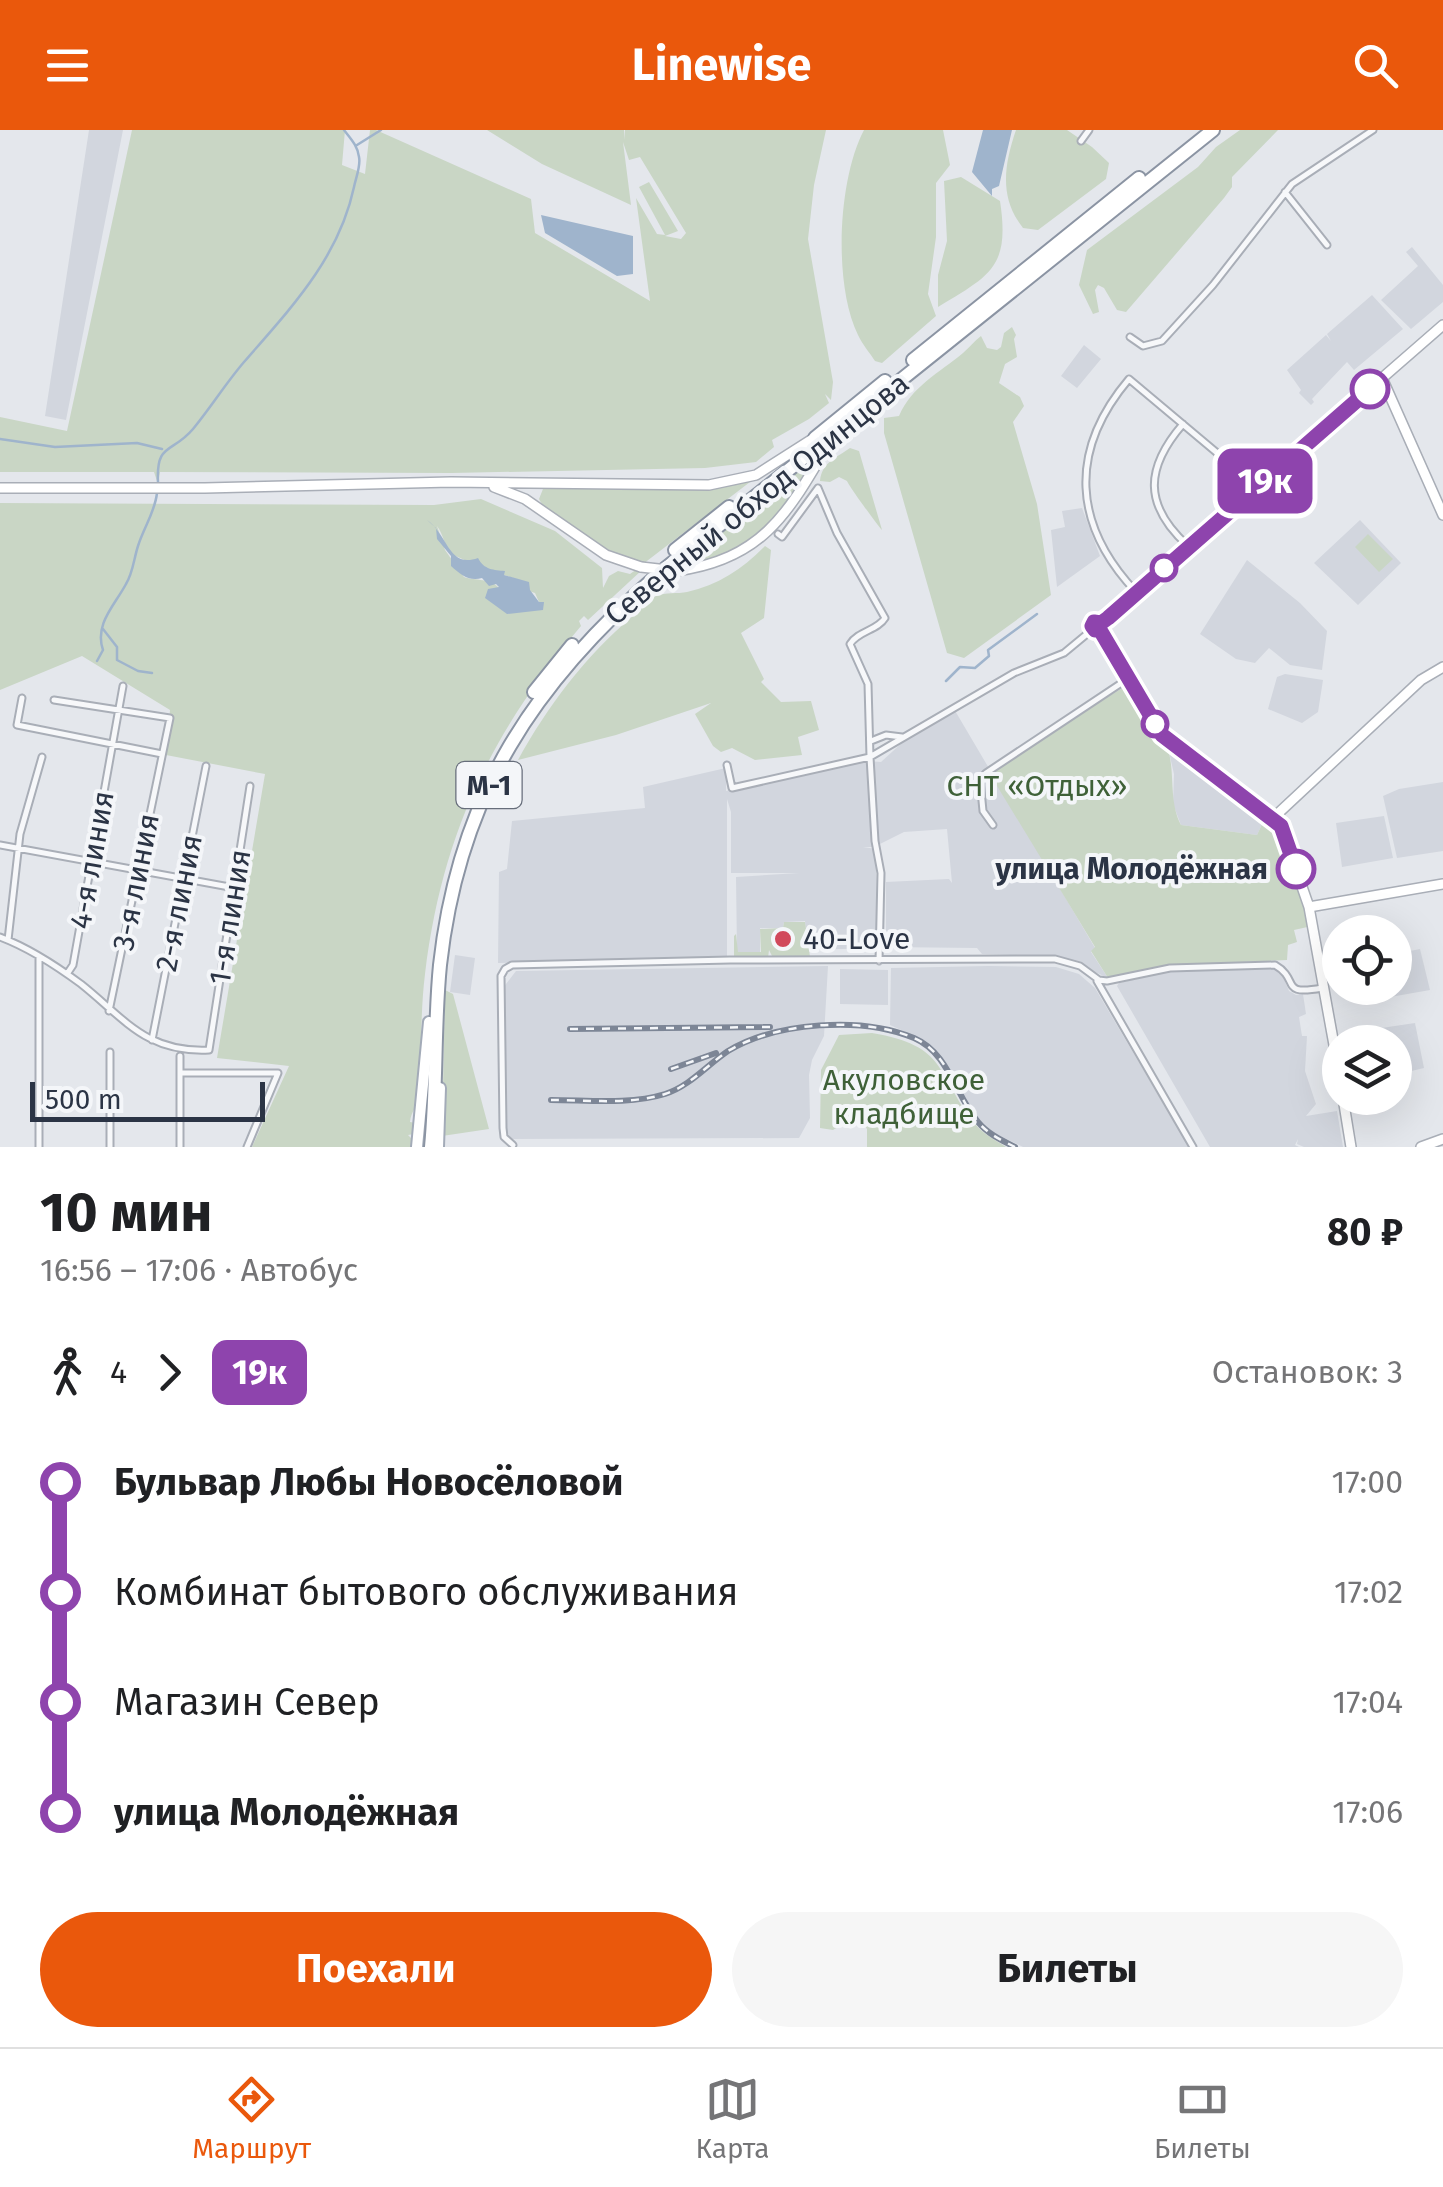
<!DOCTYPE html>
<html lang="ru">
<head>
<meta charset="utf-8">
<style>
  :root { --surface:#fff; --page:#f6f6f6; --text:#202124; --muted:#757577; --line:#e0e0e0; --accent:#ea580c }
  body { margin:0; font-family:"Fira Sans",sans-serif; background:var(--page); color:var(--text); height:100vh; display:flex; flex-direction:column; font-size:38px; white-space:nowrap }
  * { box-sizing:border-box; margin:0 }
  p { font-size:32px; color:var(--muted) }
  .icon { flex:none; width:55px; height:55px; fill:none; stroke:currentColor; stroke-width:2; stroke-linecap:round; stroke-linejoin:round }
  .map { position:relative; height:1017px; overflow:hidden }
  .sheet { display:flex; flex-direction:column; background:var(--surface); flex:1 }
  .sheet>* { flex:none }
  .badge { padding:0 20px; border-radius:15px; font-size:35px; line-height:65px }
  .tools { position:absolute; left:1322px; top:785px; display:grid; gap:20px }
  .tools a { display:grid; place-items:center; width:90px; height:90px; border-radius:50%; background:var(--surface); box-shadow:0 10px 40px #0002; font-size:50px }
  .scale { position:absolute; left:30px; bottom:25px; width:235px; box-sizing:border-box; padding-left:10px; border:5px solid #2b3445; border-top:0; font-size:28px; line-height:35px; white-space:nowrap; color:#2b3445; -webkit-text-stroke:8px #f4f6f9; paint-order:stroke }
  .map>.badge { position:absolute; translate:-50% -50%; box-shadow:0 0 0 5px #fff }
  .legs { display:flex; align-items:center; gap:15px; height:110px; padding:0 40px; font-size:32px }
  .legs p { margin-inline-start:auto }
  .summary { display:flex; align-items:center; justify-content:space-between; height:170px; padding:0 40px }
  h1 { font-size:55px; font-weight:700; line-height:75px }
  .button { display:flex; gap:20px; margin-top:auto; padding:20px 40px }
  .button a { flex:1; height:115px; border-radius:60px; background:var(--accent); color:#fff; font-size:40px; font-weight:700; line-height:115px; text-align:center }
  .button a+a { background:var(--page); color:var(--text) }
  ul { padding:0 40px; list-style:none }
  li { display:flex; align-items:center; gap:35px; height:110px; font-size:38px }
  li i { display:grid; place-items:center; width:15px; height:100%; margin:0 12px; background:currentColor }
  li i::after { content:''; width:25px; height:25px; margin:-12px; border:8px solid; border-radius:50%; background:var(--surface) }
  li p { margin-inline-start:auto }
  li:first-child i { background:linear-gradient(#0000 50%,currentColor 0) }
  li:last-child i { background:linear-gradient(currentColor 50%,#0000 0) }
  header { display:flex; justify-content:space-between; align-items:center; height:130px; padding:0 40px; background:var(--accent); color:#fff; font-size:45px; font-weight:700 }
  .dock { display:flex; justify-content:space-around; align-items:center; height:140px; border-top:2px solid var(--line); background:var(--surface); font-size:28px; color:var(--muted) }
  .dock a { display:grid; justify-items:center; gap:5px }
  .dock .current { color:var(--accent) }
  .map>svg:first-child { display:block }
  .built { fill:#d2d6de }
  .green { fill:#c9d6c5; fill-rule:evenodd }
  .water { fill:#9fb4cc }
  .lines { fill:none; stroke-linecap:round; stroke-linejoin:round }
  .stream { stroke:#9fb4cc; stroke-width:2.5 }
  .street-casing { stroke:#a9aeb7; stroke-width:9 }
  .secondary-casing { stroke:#a9aeb7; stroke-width:12 }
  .primary-casing { stroke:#a3abb8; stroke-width:14 }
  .highway-casing { stroke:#8b94a3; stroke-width:16 }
  .street { stroke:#f7f8fa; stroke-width:5 }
  .secondary { stroke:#fff; stroke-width:9 }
  .primary { stroke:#fff; stroke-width:10 }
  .highway { stroke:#fff; stroke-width:12 }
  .rail-casing { stroke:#7d8696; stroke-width:6 }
  .rail { stroke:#f4f6f9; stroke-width:2.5; stroke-dasharray:8; stroke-linecap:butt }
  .secondary-bridge-casing { stroke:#a9aeb7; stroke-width:12; stroke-linecap:butt }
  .secondary-bridge { stroke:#fff; stroke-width:9 }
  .line-1-casing { stroke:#fff; stroke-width:22 }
  .line-1 { stroke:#8e44ad; stroke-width:15 }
  .stop-1-dot { fill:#fff; stroke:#8e44ad; stroke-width:5 }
  .poi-dot { fill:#d1495b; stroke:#f4f6f9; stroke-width:4 }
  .labels { text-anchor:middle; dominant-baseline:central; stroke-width:8; stroke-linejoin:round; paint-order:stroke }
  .shield { fill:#f4f6f9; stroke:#676e7b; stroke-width:2.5 }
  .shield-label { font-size:28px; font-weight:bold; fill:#2b3445 }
  .street-label { font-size:30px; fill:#2b3445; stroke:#f4f6f9 }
  .park-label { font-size:30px; fill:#3f6138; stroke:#f4f6f9 }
  .stop-label { font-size:30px; font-weight:bold; fill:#2b3445; stroke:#f4f6f9; text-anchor:end }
  .poi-label { font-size:30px; fill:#2b3445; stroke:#f4f6f9; text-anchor:start }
</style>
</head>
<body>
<header><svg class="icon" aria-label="menu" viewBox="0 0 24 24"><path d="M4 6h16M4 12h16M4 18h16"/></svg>Linewise<svg class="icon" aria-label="search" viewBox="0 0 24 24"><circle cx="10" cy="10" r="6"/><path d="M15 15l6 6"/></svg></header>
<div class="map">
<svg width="1443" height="1017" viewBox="0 0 1443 1017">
  <rect width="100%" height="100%" fill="#e4e7ec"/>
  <path class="built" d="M89 0H123L66 290 45 286Z
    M1412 117 1443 155V172L1411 199 1381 170 1418 136 1406 122Z
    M1372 165 1403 199 1354 240 1347 232 1312 269 1314 272 1311 275 1299 263 1301 260 1287 240 1326 205 1331 211 1327 204Z
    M1084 215 1101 229 1077 258 1061 246Z
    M1082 378 1100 426 1057 457 1051 400 1065 397 1062 381Z
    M1360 390 1401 433 1358 475 1314 433Z
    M1247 430 1300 473 1327 501 1322 540 1290 535 1269 518 1255 533 1236 529 1200 504Z
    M1285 544 1323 550 1318 582 1302 593 1268 579 1277 547Z
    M954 579 1095 818 1091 822 1108 848 1063 827 982 824 977 818 886 817V752L949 749 952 753 947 699 904 702 874 717H863L876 719 877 818 808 820 805 791 784 792 783 798H760V822H737L736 747 799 743H731V682L727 669V827L498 833 499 742 507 739 512 691 645 678 643 657 726 638V661L868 631 881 632 905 610Z
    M1168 618 1219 660 1264 690 1257 705 1181 695 1173 674 1174 644Z
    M1443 652V721L1397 728 1383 666 1399 659Z
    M1384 686 1393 728 1342 737 1336 693Z
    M1420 819 1430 860 1379 869 1377 858H1395V824Z
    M455 825 475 828 470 865 450 862Z
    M828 836 824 906 812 930 809 945 810 988 799 1008 511 1009 506 1000 503 858 516 841Z
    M989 836 1056 837 1079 844 1095 858 1189 1017H1023L990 1001 971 980 945 931 921 909 890 895 891 838Z
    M840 839 888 840V875L840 874Z
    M1275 839 1282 844 1289 861 1296 865 1303 864 1306 884 1299 887 1302 906H1307L1305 941 1316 974 1306 986 1337 981 1343 1017H1304L1297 1014 1298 1009 1295 1015 1299 1017H1210L1117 856 1119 853 1170 841Z
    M1415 893 1424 938 1395 945V912H1370L1368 900Z"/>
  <path class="green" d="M132 0H345L342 35 365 44 370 0H376L531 69 535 103 650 171 636 68 657 104 665 105 639 57 649 52 678 101 665 106 681 109 686 103 640 27 629 30 623 12 631 75 542 34 487 0H624V10L625 0H826L814 55 808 109 833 252 831 270 825 264 829 273 809 289 772 310 774 317 756 332 705 338 451 343 160 342 158 354 154 342H0V287L67 301Z
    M864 0H943L950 35 936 53V107L928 164 936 186 882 233 875 231C870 223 862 214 858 205 833 154 838 49 864 0Z
    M1016 0H1067L1092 17 1109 33 1106 49 1038 100 1023 98C999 68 1004 35 1016 0Z
    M1240 0H1278L1232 47V57L1224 68 1126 182 1117 180 1104 158 1098 155 1095 160 1099 182 1093 184 1079 155 1087 120 1198 37 1216 17Z
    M961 47 1000 71C1010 137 991 145 938 177V145L947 111 944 51Z
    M1012 197 1016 205 1014 209 1017 227 1005 234 999 253 1020 267 1024 276 1013 292 1037 374 1051 465 964 528 947 523 884 303V288L899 286C912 256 939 243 963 223 970 217 974 211 981 206L987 218 997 220 1001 217 1004 203Z
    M828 312C788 377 763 422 683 436Z
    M850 318 859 321 882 400C878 396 849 356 847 351L839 347 830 352 820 351C822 332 836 328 850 318Z
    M749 349 750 352 643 434C614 424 553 397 539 369L543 359 550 356 710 357Z
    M481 369 555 401 602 438 603 458 609 446 618 441 630 444 637 439 642 440 588 490 584 486 579 491 581 496C491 603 442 704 425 844 420 884 422 925 418 965 417 979 411 981 410 992L416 993 414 1004 408 1005 414 1011 413 1017H252L289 936 217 928 265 644 166 625 170 580 82 526 0 560V373L434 375ZM437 396C444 405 444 417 452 424 457 428 518 451 527 452L529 461 535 463 539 472 508 484 498 476 494 460 499 458C490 448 476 451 464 447L445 420Z
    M1368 404 1393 429 1379 442 1355 417Z
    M765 416 771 420 764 488 741 503 764 549 761 552 781 572 811 571 819 600 798 607 802 625 755 630 732 618 721 622 713 616 695 584 711 573 616 605 518 630C547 577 586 525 633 486 640 480 648 470 656 466 665 462 678 464 687 462 718 455 743 439 765 416Z
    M1129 554C1141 573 1160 594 1167 616 1176 642 1168 670 1181 695L1257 705 1264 690 1280 697 1312 796 1294 800 1297 812 1288 815 1287 830 1169 835 1108 848 1091 821 1095 817 991 646 992 638Z
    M784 792H805L810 827 773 828 769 820 768 828 734 826V806L736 804 738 822H761L760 799 783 798Z
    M445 860 453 864 489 999 442 1006Z
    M872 903C948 916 935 942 974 993 982 1003 995 1010 1006 1017H867V999L862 993 846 992 833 1000 820 998 821 940 839 905Z"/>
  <path class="water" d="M983 0H1012L999 56 992 59V66L972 42Z
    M541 85 633 106V144L617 146 545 103Z
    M427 390C448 404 448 439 478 428 484 440 494 440 505 441L504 445 529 452 530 460 539 472H544L543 480 507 484 485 468 488 459 499 457 496 454 489 456 482 448C469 452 460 444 451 436V426L437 409 436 398Z"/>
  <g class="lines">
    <path class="stream" d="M357 15 381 0
      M0 309 55 317 137 313 162 319
      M158 352C156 312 172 324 193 299 211 277 226 253 244 232 291 178 339 128 354 57 356 47 361 36 359 27 358 16 350 8 344 0
      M103 499 117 517V530L138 541 152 543
      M97 531 103 520C94 494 115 475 126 454 133 443 134 428 138 416 144 397 155 382 157 363
      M946 551 960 537 975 538 989 526 988 520 1037 484"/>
    <defs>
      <path id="street" d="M1081 11 1089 0
        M1285 62 1327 115
        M1130 207 1143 216 1162 211 1213 155 1292 54 1373 0
        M1183 294C1145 338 1143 375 1188 416
        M818 358 837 403 885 488C878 500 858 501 850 514L868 554 870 627 1014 543 1064 523 1093 499
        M778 404 782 407 818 358
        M1136 462C1073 395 1068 321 1129 249L1241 343 1253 361
        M22 568 17 595 162 624
        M54 570 170 588 109 881
        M871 611 886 605 902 607
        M727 635 732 658 870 627 875 711 881 743 879 831
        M993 695 983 681 980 650 986 643 1129 548
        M0 715 235 758
        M0 807C27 817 58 837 81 854 125 889 146 923 209 920L250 656
        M8 810 20 704 42 627
        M67 844 73 835 123 556
        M1097 851 1193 1017
        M152 910 206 636
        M110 922V1017
        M180 926V1017
        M180 943H278L247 1017
        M513 1015 504 1007 503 998 501 846 505 839 512 835 730 830 1055 829 1080 836 1099 850 1107 851 1170 838 1275 835C1301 850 1278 866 1322 858
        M39 1017V828"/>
      <path id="secondary" d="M1382 248 1443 385
        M494 357 525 369 606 425 641 437
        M0 358H205L451 352 709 355 756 345 817 306
        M676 441C766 429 790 379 832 308
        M1101 493 1443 195
        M1100 500 1162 605 1282 699 1309 777 1340 948
        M1272 689 1421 550 1443 537
        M1309 777 1443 754
        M1343 968 1351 1017
        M1421 1017 1443 1009"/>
      <path id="primary" d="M417 1017 429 892
        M438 1017 440 958"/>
      <path id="highway" d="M913 230 1139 48
        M815 308 885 251
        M675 420 729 377
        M534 562 572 515
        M431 1017C437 956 434 895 440 835 459 664 534 552 661 442L1213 0"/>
    </defs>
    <use href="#street" class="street-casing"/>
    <use href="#secondary" class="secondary-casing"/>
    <use href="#primary" class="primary-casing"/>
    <use href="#highway" class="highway-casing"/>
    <use href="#street" class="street"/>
    <use href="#secondary" class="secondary"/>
    <use href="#primary" class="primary"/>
    <use href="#highway" class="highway"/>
    <defs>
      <path id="rail" d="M570 899 770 897
        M671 939 716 923
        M551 970C588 970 629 975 665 964 690 956 707 935 728 921 776 892 862 886 914 908 949 923 955 965 978 992 988 1004 1001 1010 1015 1017"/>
    </defs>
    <use href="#rail" class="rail-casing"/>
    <use href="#rail" class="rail"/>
    <defs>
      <path id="secondary-bridge" d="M641 437 676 441"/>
    </defs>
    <use href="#secondary-bridge" class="secondary-bridge-casing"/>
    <use href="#secondary-bridge" class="secondary-bridge"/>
  </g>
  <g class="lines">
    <defs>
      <path id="line-1" d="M1296 739 1281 696 1162 605 1100 500H1095L1092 496 1094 492 1101 493 1108 488 1370 259"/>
    </defs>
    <use href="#line-1" class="line-1-casing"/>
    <use href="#line-1" class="line-1"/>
  </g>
  <g class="stop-1-dot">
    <circle cx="1370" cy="259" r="18"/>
    <circle cx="1164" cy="438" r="12"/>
    <circle cx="1155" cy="594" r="12"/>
    <circle cx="1296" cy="739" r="18"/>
  </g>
  <circle class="poi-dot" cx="783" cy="809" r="10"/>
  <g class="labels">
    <rect class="shield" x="456.5" y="632" width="65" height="46" rx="8"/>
    <g class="shield-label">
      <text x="489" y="655">М-1</text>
    </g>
    <g class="street-label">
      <text transform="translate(757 369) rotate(-39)">Северный обход Одинцова</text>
      <text transform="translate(92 730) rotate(-80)">4-я линия</text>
      <text transform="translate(136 752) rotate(-79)">3-я линия</text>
      <text transform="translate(179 773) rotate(-79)">2-я линия</text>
      <text transform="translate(230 787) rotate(-81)">1-я линия</text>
    </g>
    <g class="park-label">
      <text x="1037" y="656">СНТ «Отдых»</text>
      <text x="904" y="950">Акуловское<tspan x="904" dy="34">кладбище</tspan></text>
    </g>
    <g class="stop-label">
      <text x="1268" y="739">улица Молодёжная</text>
    </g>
    <g class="poi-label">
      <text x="803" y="809">40-Love</text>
    </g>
  </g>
</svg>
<div class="tools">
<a><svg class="icon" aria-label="locate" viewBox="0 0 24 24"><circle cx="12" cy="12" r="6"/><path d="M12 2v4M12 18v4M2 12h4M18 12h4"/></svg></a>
<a><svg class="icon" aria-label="layers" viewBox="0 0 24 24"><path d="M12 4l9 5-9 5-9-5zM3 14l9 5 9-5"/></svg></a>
</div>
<div class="scale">500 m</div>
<b class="badge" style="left:1265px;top:351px;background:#8e44ad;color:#fff">19к</b>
</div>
<section class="sheet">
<div class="summary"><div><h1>10 мин</h1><p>16:56 – 17:06 · Автобус</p></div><b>80 ₽</b></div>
<div class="legs"><svg class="icon" aria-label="walk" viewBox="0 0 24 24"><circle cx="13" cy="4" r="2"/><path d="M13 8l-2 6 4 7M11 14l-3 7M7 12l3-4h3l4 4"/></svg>4<svg class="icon" aria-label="forward" viewBox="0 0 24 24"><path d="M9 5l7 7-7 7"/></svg><b class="badge" style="background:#8e44ad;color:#fff">19к</b><p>Остановок: 3</p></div>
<ul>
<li><i style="color:#8e44ad"></i><b>Бульвар Любы Новосёловой</b><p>17:00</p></li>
<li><i style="color:#8e44ad"></i><span>Комбинат бытового обслуживания</span><p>17:02</p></li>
<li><i style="color:#8e44ad"></i><span>Магазин Север</span><p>17:04</p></li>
<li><i style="color:#8e44ad"></i><b>улица Молодёжная</b><p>17:06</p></li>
</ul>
<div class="button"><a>Поехали</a><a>Билеты</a></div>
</section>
<nav class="dock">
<a class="current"><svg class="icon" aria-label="directions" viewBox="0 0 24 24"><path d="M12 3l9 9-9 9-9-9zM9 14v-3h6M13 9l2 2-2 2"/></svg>Маршрут</a>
<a><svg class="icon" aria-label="map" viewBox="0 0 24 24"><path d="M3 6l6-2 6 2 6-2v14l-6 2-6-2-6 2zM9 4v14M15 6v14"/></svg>Карта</a>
<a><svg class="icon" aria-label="tickets" viewBox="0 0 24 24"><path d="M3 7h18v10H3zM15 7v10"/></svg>Билеты</a>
</nav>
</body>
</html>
